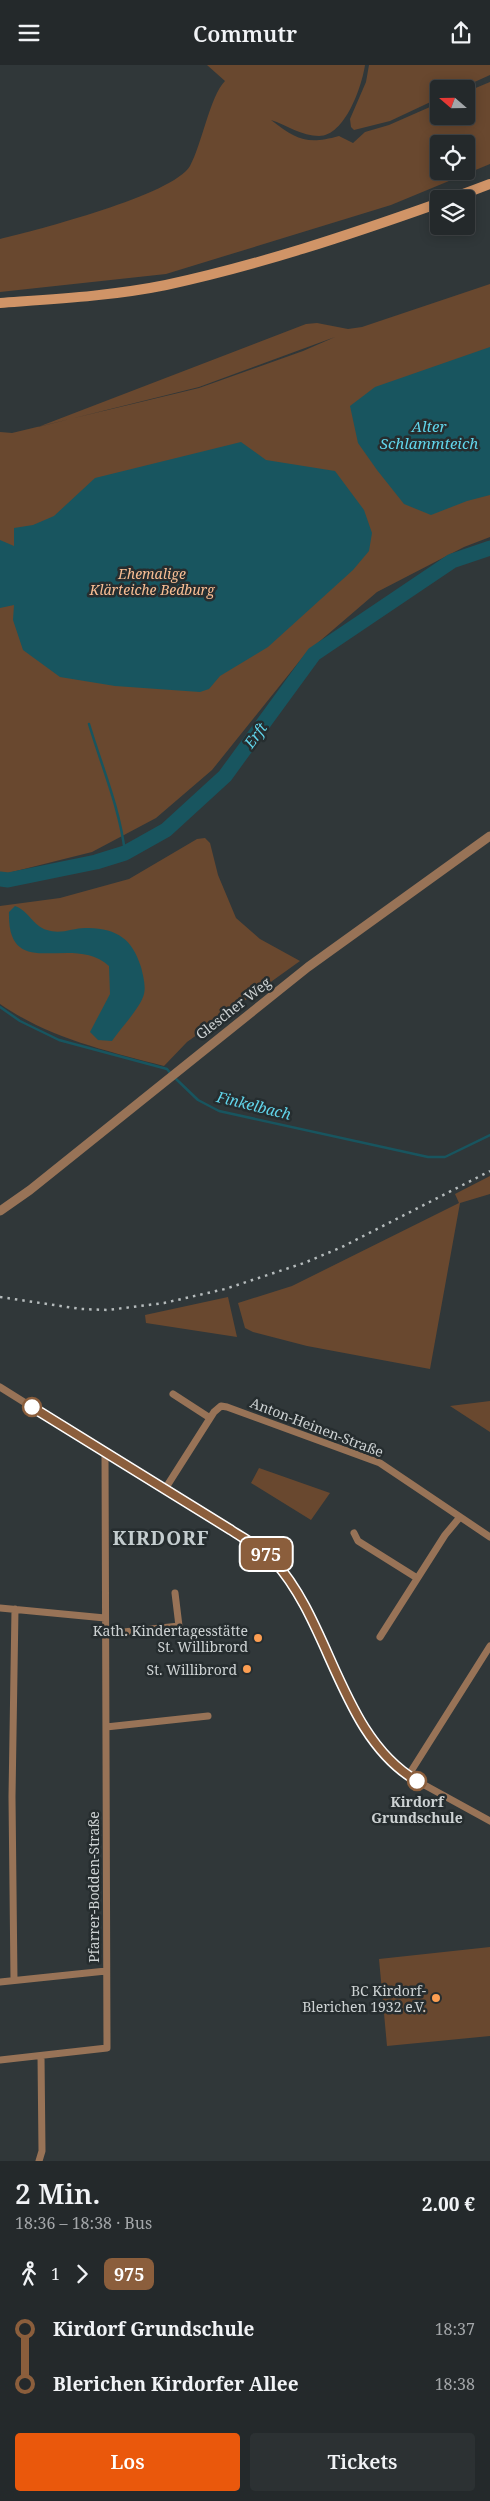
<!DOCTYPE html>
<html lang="de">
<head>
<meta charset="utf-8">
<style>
  :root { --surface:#24292b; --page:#2c3133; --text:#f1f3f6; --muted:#a3a6a9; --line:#414547; --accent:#ea580c }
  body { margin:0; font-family:"Noto Serif",serif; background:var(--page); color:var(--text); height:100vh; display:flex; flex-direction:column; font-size:19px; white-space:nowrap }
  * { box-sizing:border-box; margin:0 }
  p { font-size:16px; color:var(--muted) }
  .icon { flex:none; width:28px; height:28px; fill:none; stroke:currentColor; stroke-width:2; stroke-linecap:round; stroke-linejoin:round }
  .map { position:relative; height:2096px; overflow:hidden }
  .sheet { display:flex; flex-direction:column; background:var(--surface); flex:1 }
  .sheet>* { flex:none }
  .badge { padding:0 10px; border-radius:8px; font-size:18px; line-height:32px }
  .needle { width:32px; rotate:290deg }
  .fabs { position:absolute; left:430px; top:15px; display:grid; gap:10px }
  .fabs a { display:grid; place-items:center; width:45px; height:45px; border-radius:5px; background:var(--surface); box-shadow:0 2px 12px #0003,0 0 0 1px var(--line); font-size:25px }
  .map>.badge { position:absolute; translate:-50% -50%; box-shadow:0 0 0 2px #fff }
  .legs { display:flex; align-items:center; gap:8px; height:55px; padding:0 15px; font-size:16px }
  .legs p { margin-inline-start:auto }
  .head { display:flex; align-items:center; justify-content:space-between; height:85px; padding:0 15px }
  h1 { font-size:28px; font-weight:600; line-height:38px }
  .primary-button { display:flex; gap:10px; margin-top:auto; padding:10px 15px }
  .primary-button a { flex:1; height:58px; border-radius:5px; background:var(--accent); color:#fff; font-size:20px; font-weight:600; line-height:58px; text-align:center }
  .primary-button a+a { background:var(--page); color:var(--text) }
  ul { padding:0 15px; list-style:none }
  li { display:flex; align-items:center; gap:18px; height:55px; font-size:19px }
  li i { display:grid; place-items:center; width:8px; height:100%; margin:0 6px; background:currentColor }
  li i::after { content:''; width:12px; height:12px; margin:-6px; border:4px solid; border-radius:50%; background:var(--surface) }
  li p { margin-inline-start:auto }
  li:first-child i { background:linear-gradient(#0000 50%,currentColor 0) }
  li:last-child i { background:linear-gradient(currentColor 50%,#0000 0) }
  header { display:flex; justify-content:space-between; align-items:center; height:65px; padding:0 15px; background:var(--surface); font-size:22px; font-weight:600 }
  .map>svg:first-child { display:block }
  .green { fill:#69482f; fill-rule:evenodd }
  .water { fill:#18555f }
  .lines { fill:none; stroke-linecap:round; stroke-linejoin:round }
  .stream { stroke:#18555f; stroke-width:2.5 }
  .river { stroke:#18555f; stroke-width:15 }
  .minor { stroke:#987357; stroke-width:7 }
  .tertiary { stroke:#987357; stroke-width:9 }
  .secondary { stroke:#d09467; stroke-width:10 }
  .rail { stroke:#b5bbbc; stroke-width:2.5; stroke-dasharray:2.5 5; stroke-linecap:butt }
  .line-1-casing { stroke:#fff; stroke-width:11 }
  .line-1 { stroke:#8b5e3c; stroke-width:8 }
  .stop-1-dot { fill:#fff; stroke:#8b5e3c; stroke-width:2.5 }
  .poi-dot { fill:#fc9e52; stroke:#262d2f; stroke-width:2 }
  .labels { text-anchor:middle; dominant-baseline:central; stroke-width:5; stroke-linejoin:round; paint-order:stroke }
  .park-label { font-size:14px; font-style:italic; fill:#f8be94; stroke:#262d2f }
  .street-label { font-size:14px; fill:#cdd2d3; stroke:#262d2f }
  .poi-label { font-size:14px; fill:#cdd2d3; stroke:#262d2f; text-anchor:end }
  .stop-label { font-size:14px; font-weight:bold; fill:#cdd2d3; stroke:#262d2f }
  .water-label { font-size:15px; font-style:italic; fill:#61d5eb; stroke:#262d2f }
  .district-label { font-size:19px; font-weight:bold; letter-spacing:1px; fill:#c4cdcf; stroke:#262d2f }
</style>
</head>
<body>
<header><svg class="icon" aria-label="menu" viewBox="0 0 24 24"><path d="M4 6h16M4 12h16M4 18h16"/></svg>Commutr<svg class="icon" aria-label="share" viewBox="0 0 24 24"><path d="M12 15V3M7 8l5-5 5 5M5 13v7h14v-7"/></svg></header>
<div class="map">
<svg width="490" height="2096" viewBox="0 0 490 2096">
  <rect width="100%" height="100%" fill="#303739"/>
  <path class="green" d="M207 0H365C362 21 345 71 319 71 302 71 286 60 271 55 297 75 307 80 339 71L353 78 365 67 389 60 439 38V51H466V27L490 17V99L391 140 166 209 0 227V174C37 165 173 130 190 101 202 79 210 31 225 16ZM439 79H466V106H439Z
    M369 0H490V10L459 24H439V33L390 56 354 65 351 62 350 54 366 17Z
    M490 219V472L464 482 377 527 306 588 212 705 156 753 92 787 8 808 0 807V367L12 368 199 323 303 286 335 272 199 322 38 362 306 259 317 258 348 264 362 262Z
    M205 773 210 778 218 810 236 853 260 874 300 896 187 977 164 1001C107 986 49 973 0 939V841L60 833 129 814 197 774Z
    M490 1111V1129L460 1138 430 1304 307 1281 253 1267 245 1263 238 1238 292 1221 459 1138 455 1129Z
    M228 1232 237 1272 146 1258 145 1250Z
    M490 1336V1367L450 1341Z
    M259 1403 330 1428 311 1455 251 1418Z
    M490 1882V1971L387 1981 379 1894Z"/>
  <path class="water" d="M490 282V430L467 436 431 450 404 439 377 405 358 378 350 341 375 322Z
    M241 377 266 395 335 406 364 445 372 468 369 486 353 505 268 582 220 611 209 624 200 627 115 621 60 612 23 585 13 555 14 540 0 543V475L14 481V463L33 460 54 451 95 413Z
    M15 841C29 846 33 861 47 865 62 870 74 862 88 863 118 864 132 874 141 902 143 910 146 921 144 929 141 942 120 964 112 976L98 975 90 967 110 929 109 901C73 867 7 919 9 847Z"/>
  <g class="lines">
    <path class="stream" d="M89 659C102 702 120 744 125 788
      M0 942 20 956 59 975 167 1004 171 1009
      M175 1013 198 1035 219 1046 428 1092H445L490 1070"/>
    <path class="river" d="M0 814 8 815 96 797 125 788 166 765 225 711 314 589 452 496 490 483"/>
    <path class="minor" d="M0 1322 262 1486 284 1509 308 1549 350 1634 372 1675 383 1689 408 1711 490 1756
      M173 1329 210 1353
      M165 1424 214 1347 221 1341 227 1342 380 1398 490 1472
      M354 1468 358 1476 417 1513
      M0 1543 105 1553
      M105 1569 179 1561 175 1528
      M380 1572 445 1470 460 1452
      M106 1662 208 1651
      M408 1711 490 1581
      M14 1915 12 1732 15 1544
      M0 1917 106 1906
      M0 1995 107 1983 105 1386
      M39 2096 42 2086 41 1991"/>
    <path class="tertiary" d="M0 1146 30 1125 308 902 490 771"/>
    <path class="secondary" d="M450 134 490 119
      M0 238C55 234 112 231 166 220 259 200 349 170 439 138"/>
    <path class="rail" d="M0 1232 81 1244 108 1245 164 1238 225 1224 304 1198 342 1182 490 1106"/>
  </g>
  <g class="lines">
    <defs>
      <path id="line-1" d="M32 1342 231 1465C246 1475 262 1483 274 1496 331 1558 341 1672 417 1716"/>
    </defs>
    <use href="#line-1" class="line-1-casing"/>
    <use href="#line-1" class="line-1"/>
  </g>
  <g class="stop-1-dot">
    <circle cx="32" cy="1342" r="9"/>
    <circle cx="417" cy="1716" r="9"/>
  </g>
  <g class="poi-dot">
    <circle cx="258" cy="1573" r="5"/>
    <circle cx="247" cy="1604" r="5"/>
    <circle cx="436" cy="1933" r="5"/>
  </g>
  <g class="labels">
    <g class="park-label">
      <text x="152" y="508">Ehemalige<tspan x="152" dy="16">Klärteiche Bedburg</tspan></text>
    </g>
    <g class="street-label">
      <text transform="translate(233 943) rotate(-38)">Glescher Weg</text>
      <text transform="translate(317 1362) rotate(21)">Anton-Heinen-Straße</text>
      <text transform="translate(93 1822) rotate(-90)">Pfarrer-Bodden-Straße</text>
    </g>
    <g class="poi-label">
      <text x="248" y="1565">Kath. Kindertagesstätte<tspan x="248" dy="16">St. Willibrord</tspan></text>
      <text x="237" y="1604">St. Willibrord</text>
      <text x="426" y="1925">BC Kirdorf-<tspan x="426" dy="16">Blerichen 1932 e.V.</tspan></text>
    </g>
    <g class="stop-label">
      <text x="417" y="1736">Kirdorf<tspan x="417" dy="16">Grundschule</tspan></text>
    </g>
    <g class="water-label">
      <text x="429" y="361">Alter<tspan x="429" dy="17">Schlammteich</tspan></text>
      <text transform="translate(255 670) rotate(-54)">Erft</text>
      <text transform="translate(254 1040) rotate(14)">Finkelbach</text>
    </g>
    <g class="district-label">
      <text x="161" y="1473">KIRDORF</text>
    </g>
  </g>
</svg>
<div class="fabs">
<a><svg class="needle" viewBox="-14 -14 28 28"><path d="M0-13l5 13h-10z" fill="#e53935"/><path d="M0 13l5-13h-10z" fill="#a3a6a9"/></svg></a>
<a><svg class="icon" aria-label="locate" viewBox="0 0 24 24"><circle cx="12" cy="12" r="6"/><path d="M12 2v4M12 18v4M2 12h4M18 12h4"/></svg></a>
<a><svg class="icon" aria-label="layers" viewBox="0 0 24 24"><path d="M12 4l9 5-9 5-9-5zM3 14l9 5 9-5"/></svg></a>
</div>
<b class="badge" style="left:266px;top:1489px;background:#8b5e3c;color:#fff">975</b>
</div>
<section class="sheet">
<div class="head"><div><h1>2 Min.</h1><p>18:36 – 18:38 · Bus</p></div><b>2.00 €</b></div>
<div class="legs"><svg class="icon" aria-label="walk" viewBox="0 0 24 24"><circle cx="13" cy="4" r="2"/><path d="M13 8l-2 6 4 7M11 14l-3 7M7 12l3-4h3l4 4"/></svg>1<svg class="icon" aria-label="forward" viewBox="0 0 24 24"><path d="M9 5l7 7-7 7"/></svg><b class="badge" style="background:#8b5e3c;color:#fff">975</b></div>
<ul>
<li><i style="color:#8b5e3c"></i><b>Kirdorf Grundschule</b><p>18:37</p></li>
<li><i style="color:#8b5e3c"></i><b>Blerichen Kirdorfer Allee</b><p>18:38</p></li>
</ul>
<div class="primary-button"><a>Los</a><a>Tickets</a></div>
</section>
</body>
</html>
